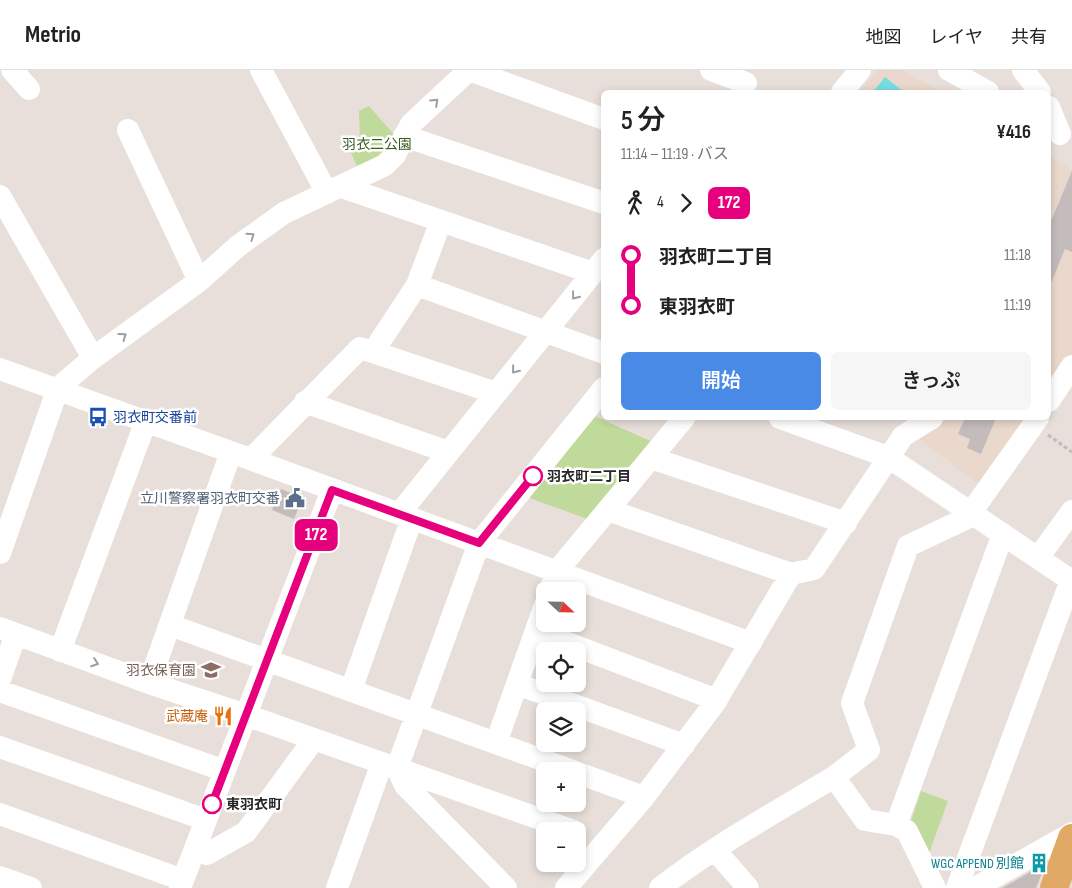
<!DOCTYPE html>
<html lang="ja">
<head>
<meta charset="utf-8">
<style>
  :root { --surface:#fff; --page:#f6f6f6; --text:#222; --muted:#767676; --line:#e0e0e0; --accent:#498ae6 }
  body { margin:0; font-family:"Sofia Sans Condensed","Noto Sans JP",sans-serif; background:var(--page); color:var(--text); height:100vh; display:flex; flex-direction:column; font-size:19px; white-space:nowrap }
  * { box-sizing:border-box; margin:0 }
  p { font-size:16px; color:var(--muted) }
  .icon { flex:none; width:28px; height:28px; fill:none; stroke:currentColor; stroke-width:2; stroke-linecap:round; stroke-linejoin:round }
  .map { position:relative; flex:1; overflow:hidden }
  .sheet { position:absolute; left:601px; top:20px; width:450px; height:330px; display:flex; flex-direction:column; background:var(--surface); border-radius:8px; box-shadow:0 2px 8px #0003 }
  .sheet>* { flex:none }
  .badge { padding:0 10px; border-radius:8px; font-size:18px; line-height:32px }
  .needle { width:32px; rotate:112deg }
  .fabs { position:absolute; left:536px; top:512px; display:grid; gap:10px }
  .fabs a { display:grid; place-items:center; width:50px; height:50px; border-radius:8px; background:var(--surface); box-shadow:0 2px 8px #0003; font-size:25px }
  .map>.badge { position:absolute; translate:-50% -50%; box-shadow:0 0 0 2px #fff }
  .legs { display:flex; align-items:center; gap:8px; height:55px; padding:0 20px; font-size:16px }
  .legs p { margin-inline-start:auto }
  .head { display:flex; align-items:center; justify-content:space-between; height:85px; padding:0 20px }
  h1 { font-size:28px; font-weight:600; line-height:38px }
  .cta { display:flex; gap:10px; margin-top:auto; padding:10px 20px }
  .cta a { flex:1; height:58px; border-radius:8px; background:var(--accent); color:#fff; font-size:20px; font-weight:600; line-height:58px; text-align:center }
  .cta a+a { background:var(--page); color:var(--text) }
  ul { padding:0 20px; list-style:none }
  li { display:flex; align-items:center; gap:18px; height:50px; font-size:19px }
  li i { display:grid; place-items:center; width:8px; height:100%; margin:0 6px; background:currentColor }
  li i::after { content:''; width:12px; height:12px; margin:-6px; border:4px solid; border-radius:50%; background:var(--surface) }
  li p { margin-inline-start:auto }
  li:first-child i { background:linear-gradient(#0000 50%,currentColor 0) }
  li:last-child i { background:linear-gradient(currentColor 50%,#0000 0) }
  header { display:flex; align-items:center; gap:30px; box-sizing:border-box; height:70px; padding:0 25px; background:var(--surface); border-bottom:1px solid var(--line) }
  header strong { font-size:24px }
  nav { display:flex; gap:28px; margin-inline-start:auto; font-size:18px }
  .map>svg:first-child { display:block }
  .education { fill:#e9d8cb }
  .green { fill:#bfda9b }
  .water { fill:#77dde1 }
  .building { fill:#c4bcba }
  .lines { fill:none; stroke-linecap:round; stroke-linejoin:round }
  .path { stroke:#bebebe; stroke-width:3; stroke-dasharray:4 2.5; stroke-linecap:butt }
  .minor { stroke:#fff; stroke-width:22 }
  .major { stroke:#e1a966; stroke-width:28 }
  .oneway { stroke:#9e9e9e }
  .line-1-casing { stroke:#fff; stroke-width:11 }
  .line-1 { stroke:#e6007e; stroke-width:8 }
  .stop-1-dot { fill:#fff; stroke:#e6007e; stroke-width:2.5 }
  .labels { text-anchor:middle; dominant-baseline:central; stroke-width:5; stroke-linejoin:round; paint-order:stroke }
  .park-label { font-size:14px; fill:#3a5b20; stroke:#fff }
  .transit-label { font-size:14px; fill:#164399; stroke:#fff; text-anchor:start }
  .stop-label { font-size:14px; font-weight:bold; fill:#272727; stroke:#fff; text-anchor:start }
  .service-label { font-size:14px; fill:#4e5e75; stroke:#fff; text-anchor:end }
  .education-label { font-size:14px; fill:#785e54; stroke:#fff; text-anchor:end }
  .food-label { font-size:14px; fill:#c56008; stroke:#fff; text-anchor:end }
  .culture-label { font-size:14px; fill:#0d838f; stroke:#fff; text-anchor:end }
</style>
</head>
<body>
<header>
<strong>Metrio</strong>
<nav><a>地図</a><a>レイヤ</a><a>共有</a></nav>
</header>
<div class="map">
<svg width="1072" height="818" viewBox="0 0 1072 818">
  <rect width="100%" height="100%" fill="#e8dfda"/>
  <path class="education" d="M878 0H903L941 22H859Z
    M1049 86 1072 100V285L1049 319Z
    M945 348H1029L981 416 914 365Z"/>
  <path class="green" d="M369 36 397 68 360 103 349 78 360 73 359 41Z
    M592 345 655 373 590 450 527 427Z
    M921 721 948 731 928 786 910 754Z"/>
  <path class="water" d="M885 7 904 22H873Z"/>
  <path class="building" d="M1072 101V182L1065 179 1049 218V156Z
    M965 348H996L981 384 967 378 970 369 958 364Z
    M281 419 303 428 294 449 272 440Z
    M1046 793 1036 818H1002Z"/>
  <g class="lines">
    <path class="path" d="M1048 365 1072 382"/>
    <path class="minor" d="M12 0 29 19
      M261 0 327 123
      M469 0 604 49
      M711 0 746 13
      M949 0 988 22
      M1023 0 1040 22
      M842 22 860 0
      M1049 37 1060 64
      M128 60 199 211
      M404 66 604 133
      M342 117 593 203
      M0 126 93 288
      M417 215 604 283
      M373 282 496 323
      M0 299 231 382 751 573
      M1049 331 1072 296
      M305 332 448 382
      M780 348 888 387 1072 511
      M651 388 846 453
      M251 389 360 278 373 282 417 215 441 151
      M608 440 791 504
      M399 444 604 189
      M0 483 58 318 93 288 199 211 238 176 284 143 385 95 395 85 411 54 469 0
      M1038 488 1072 441
      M550 521 557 501 684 348
      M170 555 573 701
      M0 558 149 613 246 645 574 761
      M536 561 717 630
      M60 581 146 351
      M0 609 16 564
      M149 613 231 382
      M517 614 684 675
      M351 620 412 448
      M0 621 225 701
      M496 673 545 535
      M0 677 206 750
      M578 703 644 727
      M0 744 183 810
      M896 755 1003 464
      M195 780 207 784 246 762 314 669
      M715 780 748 818
      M0 807 31 818
      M180 818 332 420
      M337 818 382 693
      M506 818 405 715 397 698 479 473 604 318
      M566 818 644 727 714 634 791 504 814 499 903 366 932 348
      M660 818C714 776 776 742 834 707
      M935 818 907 761 896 755 865 750 834 707 869 680 852 633 908 476 967 448 1038 348
      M957 818 1071 510
      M975 818 1072 763"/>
    <path class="major" d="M1054 818 1072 768"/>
  </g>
  <defs><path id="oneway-chevron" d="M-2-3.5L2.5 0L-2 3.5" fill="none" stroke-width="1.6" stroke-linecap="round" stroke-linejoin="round" transform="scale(1.25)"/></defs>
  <g class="oneway">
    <use href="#oneway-chevron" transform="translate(435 32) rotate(-43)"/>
    <use href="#oneway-chevron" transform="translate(251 166) rotate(-35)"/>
    <use href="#oneway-chevron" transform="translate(575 226) rotate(128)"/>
    <use href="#oneway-chevron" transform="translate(123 266) rotate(-36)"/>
    <use href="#oneway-chevron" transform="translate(515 300) rotate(129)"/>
    <use href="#oneway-chevron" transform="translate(95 593) rotate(20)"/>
  </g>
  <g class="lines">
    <defs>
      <path id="line-1" d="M212 734 332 420 479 473 533 406"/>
    </defs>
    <use href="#line-1" class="line-1-casing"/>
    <use href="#line-1" class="line-1"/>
  </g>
  <defs>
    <symbol id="bus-bare" viewBox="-9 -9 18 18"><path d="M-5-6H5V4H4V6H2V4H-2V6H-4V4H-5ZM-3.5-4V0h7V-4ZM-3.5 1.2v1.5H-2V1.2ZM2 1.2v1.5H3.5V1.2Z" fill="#1a4fb4" stroke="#fff" stroke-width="2.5" paint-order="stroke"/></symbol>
    <symbol id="civic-bare" viewBox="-9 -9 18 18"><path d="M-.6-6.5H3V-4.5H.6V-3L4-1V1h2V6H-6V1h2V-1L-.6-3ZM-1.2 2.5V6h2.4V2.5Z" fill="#5c6f8a" stroke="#fff" stroke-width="2.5" paint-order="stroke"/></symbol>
    <symbol id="school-bare" viewBox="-9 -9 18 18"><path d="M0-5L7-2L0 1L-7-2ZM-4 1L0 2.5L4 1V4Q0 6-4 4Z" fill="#8d6e63" stroke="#fff" stroke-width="2.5" paint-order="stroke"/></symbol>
    <symbol id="restaurant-bare" viewBox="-9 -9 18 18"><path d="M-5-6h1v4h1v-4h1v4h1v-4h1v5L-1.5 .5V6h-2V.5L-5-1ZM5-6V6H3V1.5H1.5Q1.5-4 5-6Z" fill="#e8710a" stroke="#fff" stroke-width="2.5" paint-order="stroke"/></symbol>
    <symbol id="building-bare" viewBox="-9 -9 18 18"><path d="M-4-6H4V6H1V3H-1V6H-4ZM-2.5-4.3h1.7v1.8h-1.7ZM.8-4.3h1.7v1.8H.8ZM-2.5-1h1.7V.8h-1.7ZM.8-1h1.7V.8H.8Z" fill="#0f9aa8" stroke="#fff" stroke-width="2.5" paint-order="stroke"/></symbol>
  </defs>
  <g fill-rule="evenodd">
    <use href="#bus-bare" x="84" y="333" width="28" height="28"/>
    <use href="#civic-bare" x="281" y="414" width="28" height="28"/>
    <use href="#school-bare" x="197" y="586" width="28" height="28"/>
    <use href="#restaurant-bare" x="209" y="632" width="28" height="28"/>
    <use href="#building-bare" x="1025" y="779" width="28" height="28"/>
  </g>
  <g class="stop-1-dot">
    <circle cx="533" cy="406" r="9"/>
    <circle cx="212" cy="734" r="9"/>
  </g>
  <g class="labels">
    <g class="park-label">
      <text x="377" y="74">羽衣二公園</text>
    </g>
    <g class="transit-label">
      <text x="113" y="347">羽衣町交番前</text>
    </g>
    <g class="stop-label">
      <text x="547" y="406">羽衣町二丁目</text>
      <text x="226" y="734">東羽衣町</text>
    </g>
    <g class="service-label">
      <text x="280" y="428">立川警察署羽衣町交番</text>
    </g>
    <g class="education-label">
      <text x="196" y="600">羽衣保育園</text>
    </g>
    <g class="food-label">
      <text x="208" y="646">武蔵庵</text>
    </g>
    <g class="culture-label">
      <text x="1024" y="793">WGC APPEND 別館</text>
    </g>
  </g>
</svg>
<div class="fabs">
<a><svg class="needle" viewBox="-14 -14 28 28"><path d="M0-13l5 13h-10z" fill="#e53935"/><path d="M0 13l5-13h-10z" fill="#767676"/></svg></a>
<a><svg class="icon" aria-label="locate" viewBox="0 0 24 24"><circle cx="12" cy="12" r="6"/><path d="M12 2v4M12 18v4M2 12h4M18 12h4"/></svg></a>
<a><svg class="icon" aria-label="layers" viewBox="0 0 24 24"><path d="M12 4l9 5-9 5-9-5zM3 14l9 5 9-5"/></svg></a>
<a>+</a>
<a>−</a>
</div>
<b class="badge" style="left:316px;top:465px;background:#e6007e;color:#fff">172</b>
<section class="sheet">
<div class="head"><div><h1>5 分</h1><p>11:14 – 11:19 · バス</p></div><b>¥416</b></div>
<div class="legs"><svg class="icon" aria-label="walk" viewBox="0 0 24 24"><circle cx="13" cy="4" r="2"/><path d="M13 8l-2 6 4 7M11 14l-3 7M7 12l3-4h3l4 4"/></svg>4<svg class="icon" aria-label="forward" viewBox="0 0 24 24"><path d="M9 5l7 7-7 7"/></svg><b class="badge" style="background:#e6007e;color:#fff">172</b></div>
<ul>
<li><i style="color:#e6007e"></i><b>羽衣町二丁目</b><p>11:18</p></li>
<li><i style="color:#e6007e"></i><b>東羽衣町</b><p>11:19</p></li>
</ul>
<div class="cta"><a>開始</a><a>きっぷ</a></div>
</section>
</div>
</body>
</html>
